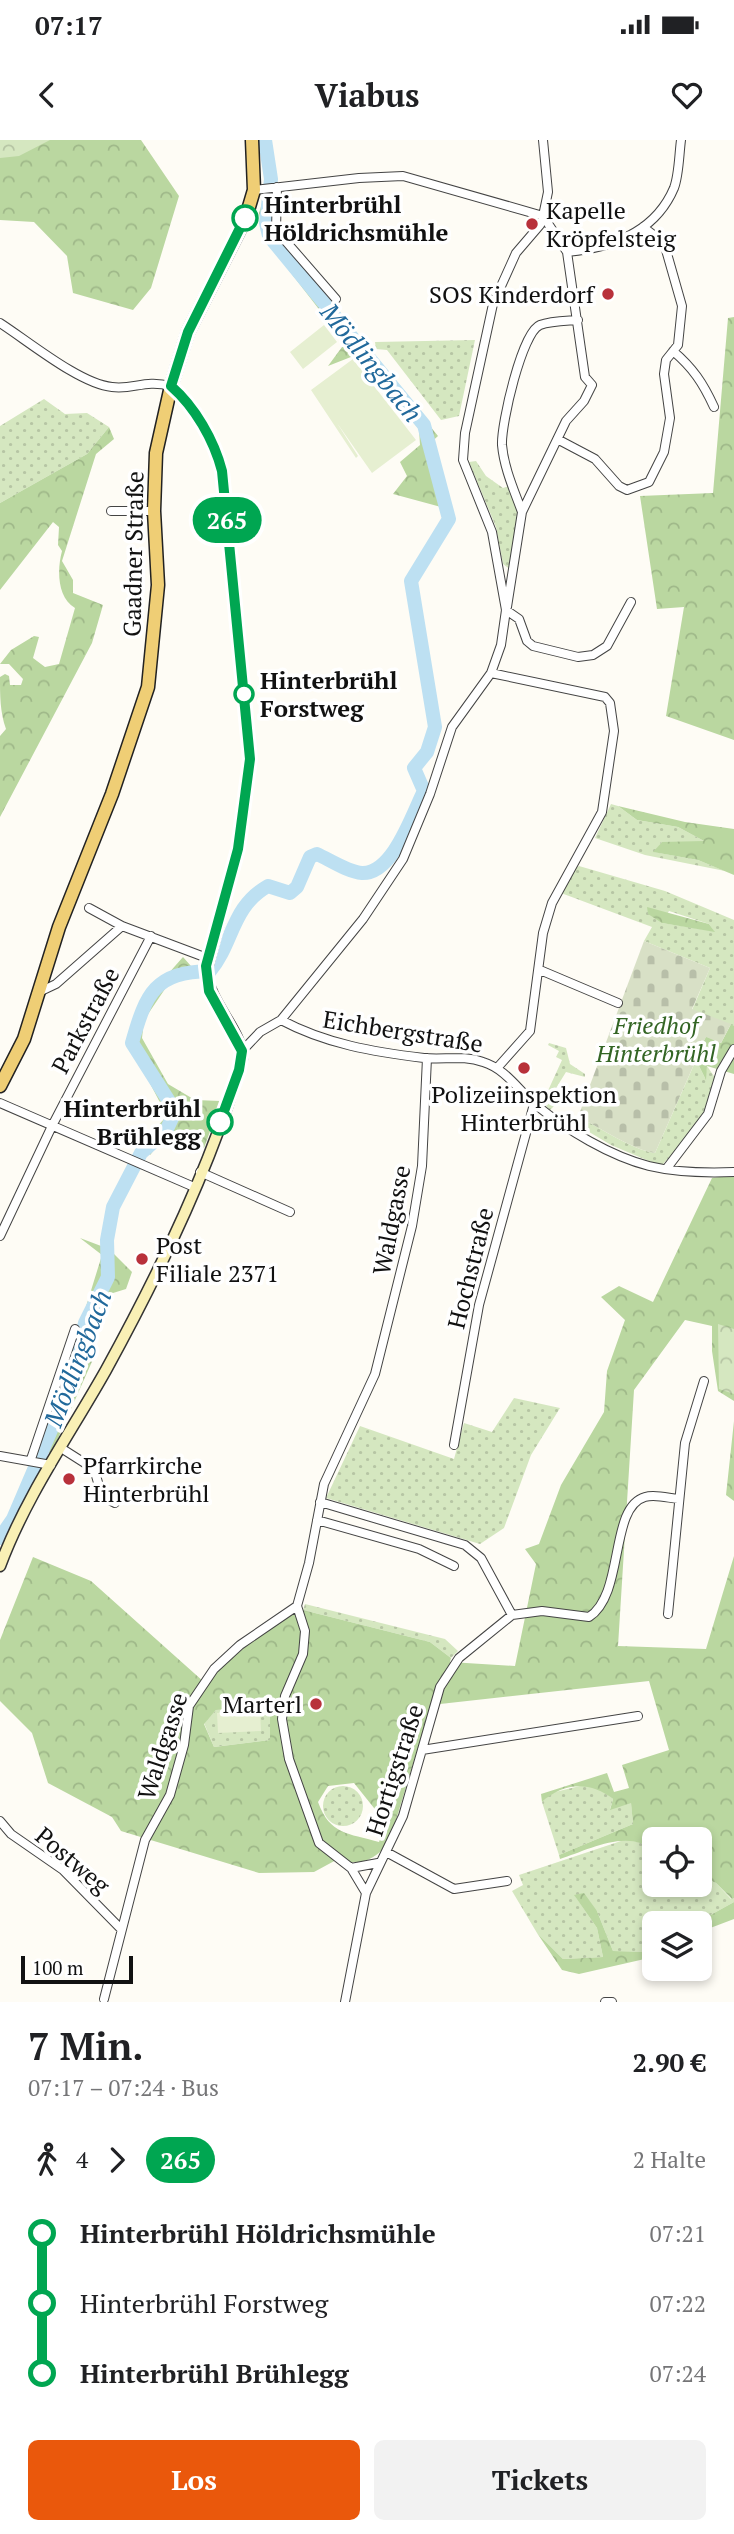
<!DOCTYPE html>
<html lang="de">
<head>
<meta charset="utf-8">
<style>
  :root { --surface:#fff; --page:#f2f2f2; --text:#202124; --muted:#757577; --accent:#ea580c }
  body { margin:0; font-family:"PT Serif",serif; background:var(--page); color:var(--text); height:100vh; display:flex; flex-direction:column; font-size:26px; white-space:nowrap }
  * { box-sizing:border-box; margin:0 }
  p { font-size:23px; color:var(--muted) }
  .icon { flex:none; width:38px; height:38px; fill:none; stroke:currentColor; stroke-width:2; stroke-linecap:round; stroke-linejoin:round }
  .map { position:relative; height:1862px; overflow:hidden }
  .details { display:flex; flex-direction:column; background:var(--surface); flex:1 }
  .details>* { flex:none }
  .badge { padding:0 14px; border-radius:23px; font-size:24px; line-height:46px }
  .fabs { position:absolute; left:642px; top:1687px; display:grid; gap:14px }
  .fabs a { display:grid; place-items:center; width:70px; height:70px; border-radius:10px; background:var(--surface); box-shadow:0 4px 10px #0003; font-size:35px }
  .scale { position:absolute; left:21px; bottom:18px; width:112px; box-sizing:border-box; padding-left:7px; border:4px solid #111; border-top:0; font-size:19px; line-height:24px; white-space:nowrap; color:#111; -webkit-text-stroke:5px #fff; paint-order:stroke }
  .map>.badge { position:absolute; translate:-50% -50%; box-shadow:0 0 0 4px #fff }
  .legs { display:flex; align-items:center; gap:10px; height:77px; padding:0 28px; font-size:23px }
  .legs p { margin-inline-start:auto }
  .overview { display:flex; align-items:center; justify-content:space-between; height:119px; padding:0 28px }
  h1 { font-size:38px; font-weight:600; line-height:52px }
  .primary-button { display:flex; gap:14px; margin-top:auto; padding:14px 28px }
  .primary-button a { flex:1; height:80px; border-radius:10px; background:var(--accent); color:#fff; font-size:28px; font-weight:600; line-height:80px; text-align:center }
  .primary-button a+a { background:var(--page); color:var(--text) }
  ul { padding:0 28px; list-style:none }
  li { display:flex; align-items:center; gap:24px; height:70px; font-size:26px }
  li i { display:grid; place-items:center; width:10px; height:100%; margin:0 9px; background:currentColor }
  li i::after { content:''; width:18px; height:18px; margin:-9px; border:5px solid; border-radius:50%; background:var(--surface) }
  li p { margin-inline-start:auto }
  li:first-child i { background:linear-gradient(#0000 50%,currentColor 0) }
  li:last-child i { background:linear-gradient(currentColor 50%,#0000 0) }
  .status { display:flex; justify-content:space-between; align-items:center; height:49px; padding:0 35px; background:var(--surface); direction:ltr }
  .status svg { height:19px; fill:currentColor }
  header { display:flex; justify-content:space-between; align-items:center; height:91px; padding:0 28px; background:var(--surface); font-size:32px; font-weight:600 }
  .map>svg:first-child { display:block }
  .grass { fill:url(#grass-dots); fill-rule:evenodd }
  .forest { fill:url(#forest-crowns); fill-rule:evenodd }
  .cemetery { fill:url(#cemetery-stones) }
  .park { fill:url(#park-crowns) }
  .pitch { fill:#e6efd1 }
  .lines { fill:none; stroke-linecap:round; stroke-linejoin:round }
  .river { stroke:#bde0f2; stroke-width:14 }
  .street-casing { stroke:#444; stroke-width:10 }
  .secondary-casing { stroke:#333; stroke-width:13 }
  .primary-casing { stroke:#222; stroke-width:15 }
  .street { stroke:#fff; stroke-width:8 }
  .secondary { stroke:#f9f0b5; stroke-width:10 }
  .primary { stroke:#efce75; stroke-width:12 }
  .line-1-casing { stroke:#fff; stroke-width:16 }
  .line-1 { stroke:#00a651; stroke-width:10 }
  .stop-1-dot { fill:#fff; stroke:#00a651; stroke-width:3.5 }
  .poi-dot { fill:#b8313b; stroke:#fff; stroke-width:2.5 }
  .labels { text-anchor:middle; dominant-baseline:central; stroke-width:7; stroke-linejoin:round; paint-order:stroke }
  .stop-label { font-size:24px; font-weight:bold; fill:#111; stroke:#fff; text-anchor:start }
  .poi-label { font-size:24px; fill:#111; stroke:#fff; text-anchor:start }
  .street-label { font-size:24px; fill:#111; stroke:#fff }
  .park-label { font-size:24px; font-style:italic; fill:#336524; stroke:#fff }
  .water-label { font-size:26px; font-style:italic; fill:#21699b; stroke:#fff }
</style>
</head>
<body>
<div class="status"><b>07:17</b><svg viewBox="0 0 49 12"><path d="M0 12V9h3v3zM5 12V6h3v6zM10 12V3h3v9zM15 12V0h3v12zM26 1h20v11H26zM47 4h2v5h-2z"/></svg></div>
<header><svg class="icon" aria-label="back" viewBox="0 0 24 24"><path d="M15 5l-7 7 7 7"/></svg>Viabus<svg class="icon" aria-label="heart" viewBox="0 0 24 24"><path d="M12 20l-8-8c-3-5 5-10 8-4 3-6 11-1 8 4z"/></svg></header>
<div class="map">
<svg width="734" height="1862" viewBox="0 0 734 1862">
  <defs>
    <pattern id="grass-dots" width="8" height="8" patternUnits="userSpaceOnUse" patternTransform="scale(1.75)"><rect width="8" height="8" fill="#d5e7c0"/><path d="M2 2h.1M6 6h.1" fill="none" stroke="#b6c5a4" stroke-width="1.8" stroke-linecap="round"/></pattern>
    <pattern id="forest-crowns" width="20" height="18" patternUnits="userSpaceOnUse" patternTransform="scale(1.75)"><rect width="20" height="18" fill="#bad7a0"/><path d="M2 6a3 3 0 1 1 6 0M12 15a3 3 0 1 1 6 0" fill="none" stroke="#9fb889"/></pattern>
    <pattern id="cemetery-stones" width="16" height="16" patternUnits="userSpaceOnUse" patternTransform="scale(1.75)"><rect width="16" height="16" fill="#d8e0c6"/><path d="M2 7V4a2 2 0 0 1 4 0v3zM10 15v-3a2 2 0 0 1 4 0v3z" fill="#b8bfa9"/></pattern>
    <pattern id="park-crowns" width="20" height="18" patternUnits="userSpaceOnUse" patternTransform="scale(1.75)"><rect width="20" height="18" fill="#d5e7c0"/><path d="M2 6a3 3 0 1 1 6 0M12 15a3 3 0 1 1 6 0" fill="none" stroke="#b6c5a4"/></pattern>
  </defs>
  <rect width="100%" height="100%" fill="#fefcf5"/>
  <path class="grass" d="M475 200 459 276 441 280 387 210 376 209 375 202Z
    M44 259 65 274 87 273 109 287 87 314 0 363V286Z
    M476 321 486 336 503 348 509 346 518 368 511 430 503 424 496 387 469 322Z
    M611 664 618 666 637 680 678 687 706 702H662L654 712 698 720 725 731 645 715 595 698Z
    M579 726 665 751 734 780V886L692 870 710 828 644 801 652 787 561 753 572 731ZM669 771 709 784 714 791 662 783Z
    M549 903 566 908 570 924 585 934V937L566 932 550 958 555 965 550 970 539 959 538 952 546 955 562 920 556 917 559 911 548 905Z
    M696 920 705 938 707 926 718 942 708 974 663 1024H656L611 1005 574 983 578 977C602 988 630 1009 655 1013Z
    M514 1258 560 1268 531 1315 504 1388 480 1404 326 1358 360 1286 454 1319 464 1283 492 1292Z
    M305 1464 445 1499 458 1511 451 1518 430 1502 303 1470Z
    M271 1567 270 1600 214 1607 204 1583 216 1570Z
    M584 1645 600 1648 613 1659 610 1669 631 1662 633 1684 559 1715 542 1662 551 1653Z
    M323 1666a20 20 0 1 1 40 0a20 20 0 1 1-40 0Z
    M627 1699 648 1705 654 1712V1745H700V1736L716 1743 731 1759 734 1758V1762L696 1783H654V1812L613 1811 597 1771 575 1756 597 1788 603 1817 563 1819 537 1793 512 1751 523 1745 519 1735Z"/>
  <path class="forest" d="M0 0H141L179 56 151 148 133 170 73 153 67 116 34 82 0 80Z
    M273 53 270 72 274 96 283 104 438 296 426 307 441 367 393 354 407 336 400 322 420 305 419 289 356 215 328 226 345 203 264 98 259 73 265 54Z
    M734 177V600L666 576 684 467 657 469 640 356 713 353 728 178Z
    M109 287 114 299 96 314 62 421 73 440V453L103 465 92 503 0 677V596L6 589C0 572 0 556 0 537L5 534 9 536 10 545H21L23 539 9 524H0L11 510 34 496 39 497 33 518 45 527 59 524 75 468C57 458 57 429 62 411L58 405 59 387 53 382 0 450V363L87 314Z
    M618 666 685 682 734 689V735L698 720 653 712 662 702 704 701 678 687 637 680Z
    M647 767 709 784 715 792 662 783 648 774Z
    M183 817 198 834 167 846 144 880 142 898 168 944 195 960 221 961 204 1008 168 993 150 1015 144 1005 148 996 167 976 129 903 160 843Z
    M731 884 734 886V934L707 926 706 940 696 920 706 896 721 903Z
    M734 1035V1261L718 1251 712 1211V1186L685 1180 634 1250 618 1506 706 1509 734 1416V1758L732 1759 716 1743 700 1736V1699H654V1712C630 1687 588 1710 560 1719L559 1715 633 1684 631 1663 610 1670 613 1659C591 1641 563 1642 542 1662L541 1654 607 1633 614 1652 629 1648 622 1625 669 1610 649 1541 431 1565 389 1703C374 1720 360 1727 338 1719L314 1732 259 1733 121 1691 112 1677 48 1643 32 1593 0 1561V1500L33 1417 91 1441 204 1542C234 1518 266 1484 303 1470L430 1502 451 1518 450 1522 515 1526 536 1424 525 1409 539 1404 561 1345 604 1272 607 1231 625 1180 601 1157 619 1146 653 1162 712 1038ZM270 1567V1600L214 1607 204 1584 216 1570ZM354 1643 386 1683 379 1702C348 1693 330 1695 318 1662L328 1646Z
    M80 1098 109 1109 132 1132 126 1149 100 1157 84 1189 94 1217 52 1312 40 1315 102 1115Z
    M734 1281V1361L726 1355Z
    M584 1753 597 1771 613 1811 654 1812V1829H670H654L649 1818 579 1834 562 1830 537 1793 563 1819 603 1817 597 1788 574 1755Z
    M734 1762V1779L705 1790 700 1813V1783H696Z"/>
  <path class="cemetery" d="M644 801 710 828 692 869 731 884 721 903 706 897 655 1013C630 1009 602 988 578 977Z"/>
  <path class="park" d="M0 0H50L19 16 0 18Z
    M718 1184 734 1189V1254L719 1249Z"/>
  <path class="pitch" d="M324 185 337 202 303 229 290 212Z
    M353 219 416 300 372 333 337 283 358 316 356 318 311 250Z
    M260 1571 261 1591 218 1593 217 1573Z"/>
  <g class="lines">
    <path class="river" d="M0 1398 13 1379 66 1255 85 1183 108 1137 107 1100 113 1067 141 1013 166 991 173 976 172 966 132 903C146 853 155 832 210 831 234 802 231 767 268 746L290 753 297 747 310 717 317 714C330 720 348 732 362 733 393 734 412 675 424 651L414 628 427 612 435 587 411 441 449 379 424 285 269 96 266 83 271 39 265 0"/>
    <defs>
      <path id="street" d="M277 47 276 90 336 159
        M254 50 359 38 403 36 543 76
        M567 112C611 108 655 93 674 48 679 35 679 15 681 0
        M0 183C28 201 80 244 112 247 134 250 144 239 171 246
        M673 211C693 228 703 243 714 267
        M559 300 595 319 619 346 627 350 649 342 664 312 670 278 664 234 666 220 678 205 682 166 664 103 643 87
        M111 371H154
        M522 372C514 350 504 328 502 305 501 284 522 192 540 185 551 181 566 181 578 180
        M507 467 522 372 566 281 584 261 592 245 585 237 567 112 543 76
        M506 470 519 479 527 501 533 506 578 517 593 515 607 506 631 462
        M491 533 605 557 610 563 614 591 602 672 552 763 543 793 530 891 498 927
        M89 768 122 786 207 818
        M540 830 618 863
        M37 853 56 844 122 786
        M281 880C326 904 374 912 424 918 444 920 464 915 483 922 506 929 518 950 536 965 567 990 610 1016 649 1026 674 1032 708 1033 734 1032
        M242 911 260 892 281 880 363 779 403 719 430 654 452 587 491 533 501 505 506 470 492 392 463 320 465 293 493 164 516 113 540 85 543 76 548 52 543 0
        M0 963 194 1047
        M667 1028 708 974 721 931 734 909
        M200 1032 290 1072
        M0 1096 52 986 151 796
        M454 1305 479 1165 534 964
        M61 1308 94 1329 102 1356 115 1363
        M0 1316 51 1325
        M31 1319 75 1189
        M320 1362 465 1405 481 1418 512 1475
        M317 1380 419 1409 454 1426
        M297 1466 305 1491 303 1514 285 1556 282 1579 289 1619 319 1703 351 1728 366 1753
        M668 1474 685 1303 704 1241
        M422 1610 638 1576
        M0 1681 11 1694 63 1730 121 1789
        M388 1713 454 1749 507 1741
        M351 1728 378 1723
        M104 1859 145 1700 170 1655 184 1605 189 1566 214 1529 240 1505 297 1466 309 1423 324 1344 375 1234 412 1086 422 1026 427 918
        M345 1862 366 1753 403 1676 440 1547 459 1518 512 1475 542 1471 589 1477C625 1454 609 1367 645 1357 655 1354 668 1358 678 1359
        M605 1862H612"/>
      <path id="secondary" d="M0 1426C26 1356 70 1294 106 1230 157 1137 214 1020 242 918 241 889 209 864 206 831L238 709 250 619 222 331C214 300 195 267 171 246"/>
      <path id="primary" d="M0 946 24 899 59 787 112 654 148 547 158 445 154 371 156 313 171 246 188 192 246 77 254 50 252 0"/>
    </defs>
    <use href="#street" class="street-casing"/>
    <use href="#secondary" class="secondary-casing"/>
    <use href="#primary" class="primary-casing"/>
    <use href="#street" class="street"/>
    <use href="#secondary" class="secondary"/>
    <use href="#primary" class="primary"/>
  </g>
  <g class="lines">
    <defs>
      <path id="line-1" d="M220 982 239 930 242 911 209 851 206 826 238 709 250 619 222 331C214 300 195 267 171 246L188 192 245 78"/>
    </defs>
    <use href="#line-1" class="line-1-casing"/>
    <use href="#line-1" class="line-1"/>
  </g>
  <g class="stop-1-dot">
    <circle cx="245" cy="78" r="12"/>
    <circle cx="244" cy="554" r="9"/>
    <circle cx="220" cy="982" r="12"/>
  </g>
  <g class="poi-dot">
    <circle cx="532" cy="84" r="7"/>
    <circle cx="608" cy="154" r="7"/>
    <circle cx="524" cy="928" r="7"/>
    <circle cx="142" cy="1119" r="7"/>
    <circle cx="69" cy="1339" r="7"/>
    <circle cx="316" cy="1564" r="7"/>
  </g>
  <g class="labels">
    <g class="stop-label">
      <text x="264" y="64">Hinterbrühl<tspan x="264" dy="28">Höldrichsmühle</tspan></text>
      <text x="260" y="540">Hinterbrühl<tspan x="260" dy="28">Forstweg</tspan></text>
      <text x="201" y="968" text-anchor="end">Hinterbrühl<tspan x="201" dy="28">Brühlegg</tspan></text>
    </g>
    <g class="poi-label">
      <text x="546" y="70">Kapelle<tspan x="546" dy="28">Kröpfelsteig</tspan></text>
      <text x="594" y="154" text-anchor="end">SOS Kinderdorf</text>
      <text x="524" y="954" text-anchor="middle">Polizeiinspektion<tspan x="524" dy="28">Hinterbrühl</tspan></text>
      <text x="156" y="1105">Post<tspan x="156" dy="28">Filiale 2371</tspan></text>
      <text x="83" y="1325">Pfarrkirche<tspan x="83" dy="28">Hinterbrühl</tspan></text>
      <text x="302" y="1564" text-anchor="end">Marterl</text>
    </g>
    <g class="street-label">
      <text transform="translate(133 414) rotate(-89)">Gaadner Straße</text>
      <text transform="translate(85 880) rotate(-62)">Parkstraße</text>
      <text transform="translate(403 891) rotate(9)">Eichbergstraße</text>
      <text transform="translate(391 1080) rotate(-79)">Waldgasse</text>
      <text transform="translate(470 1128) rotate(-76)">Hochstraße</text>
      <text transform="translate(162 1606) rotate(-72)">Waldgasse</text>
      <text transform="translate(394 1630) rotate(-72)">Hortigstraße</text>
      <text transform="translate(73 1720) rotate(40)">Postweg</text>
    </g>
    <g class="park-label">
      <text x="656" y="885">Friedhof<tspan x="656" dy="28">Hinterbrühl</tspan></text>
    </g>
    <g class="water-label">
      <text transform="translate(372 222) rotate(51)">Mödlingbach</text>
      <text transform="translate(77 1218) rotate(-69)">Mödlingbach</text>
    </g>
  </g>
</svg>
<div class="fabs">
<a><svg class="icon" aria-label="locate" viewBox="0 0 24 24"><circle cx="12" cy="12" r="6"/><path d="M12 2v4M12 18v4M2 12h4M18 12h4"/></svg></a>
<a><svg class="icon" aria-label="layers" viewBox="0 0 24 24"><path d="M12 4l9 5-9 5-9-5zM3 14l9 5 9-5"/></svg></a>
</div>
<div class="scale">100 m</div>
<b class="badge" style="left:227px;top:380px;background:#00a651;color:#fff">265</b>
</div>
<section class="details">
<div class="overview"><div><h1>7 Min.</h1><p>07:17 – 07:24 · Bus</p></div><b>2.90 €</b></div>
<div class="legs"><svg class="icon" aria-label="walk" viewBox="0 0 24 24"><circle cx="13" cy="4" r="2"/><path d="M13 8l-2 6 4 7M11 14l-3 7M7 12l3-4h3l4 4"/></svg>4<svg class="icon" aria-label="forward" viewBox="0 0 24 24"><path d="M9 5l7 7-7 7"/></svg><b class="badge" style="background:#00a651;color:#fff">265</b><p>2 Halte</p></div>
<ul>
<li><i style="color:#00a651"></i><b>Hinterbrühl Höldrichsmühle</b><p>07:21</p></li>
<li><i style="color:#00a651"></i><span>Hinterbrühl Forstweg</span><p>07:22</p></li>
<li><i style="color:#00a651"></i><b>Hinterbrühl Brühlegg</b><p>07:24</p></li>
</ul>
<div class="primary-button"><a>Los</a><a>Tickets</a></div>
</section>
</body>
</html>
